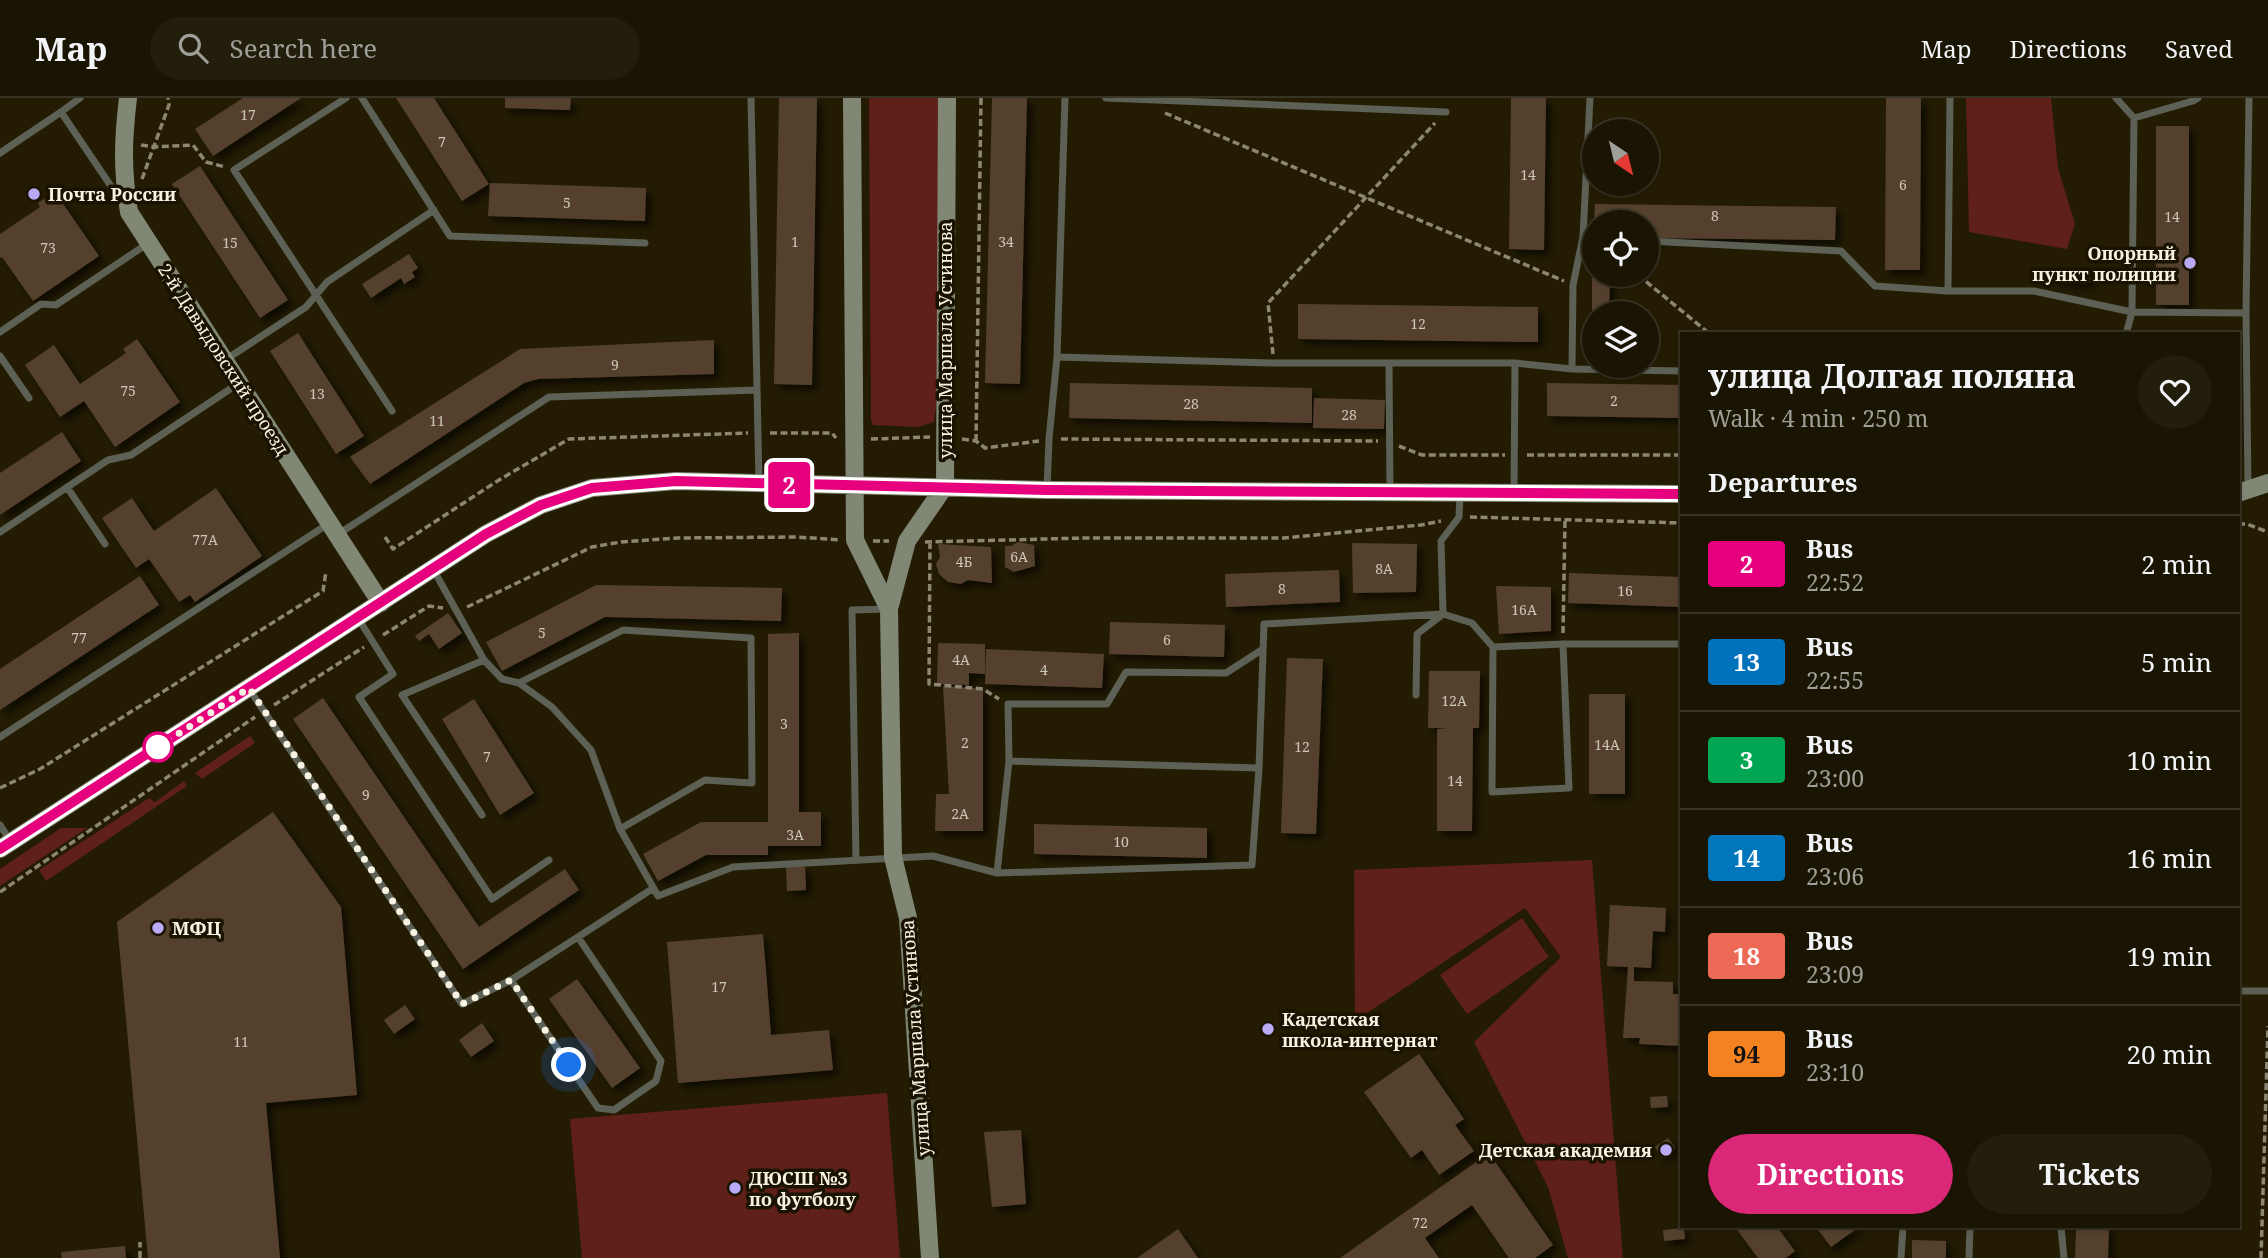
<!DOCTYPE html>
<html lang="en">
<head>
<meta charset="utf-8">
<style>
  :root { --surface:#1a1502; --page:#231e0c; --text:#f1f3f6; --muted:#9f9f99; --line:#383424; --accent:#db2777 }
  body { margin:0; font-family:"Noto Serif",serif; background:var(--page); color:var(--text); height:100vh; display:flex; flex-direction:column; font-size:26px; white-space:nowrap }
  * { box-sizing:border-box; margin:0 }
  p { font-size:23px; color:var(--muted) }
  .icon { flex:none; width:38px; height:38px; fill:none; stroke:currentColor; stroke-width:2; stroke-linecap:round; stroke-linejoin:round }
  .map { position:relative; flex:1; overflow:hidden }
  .details { position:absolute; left:1680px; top:234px; width:560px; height:896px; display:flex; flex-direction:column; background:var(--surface); border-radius:0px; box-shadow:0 2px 5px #0004,0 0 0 2px var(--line) }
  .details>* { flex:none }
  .badge { padding:0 14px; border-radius:5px; font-size:24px; line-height:46px }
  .needle { width:46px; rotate:145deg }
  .fabs { position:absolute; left:1582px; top:21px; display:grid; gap:14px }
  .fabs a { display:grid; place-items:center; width:77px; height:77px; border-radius:50%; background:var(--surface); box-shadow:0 2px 5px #0004,0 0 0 2px var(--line); font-size:35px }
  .you { position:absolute; width:35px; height:35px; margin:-18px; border:5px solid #fff; border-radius:50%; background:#1a73e8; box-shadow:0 0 0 10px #1a73e833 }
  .map>.badge { position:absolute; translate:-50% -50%; box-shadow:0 0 0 4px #fff }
  h2 { padding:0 28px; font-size:26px; line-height:63px }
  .round { display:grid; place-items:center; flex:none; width:74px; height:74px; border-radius:37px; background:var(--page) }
  .overview { display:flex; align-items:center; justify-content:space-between; height:119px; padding:0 28px }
  h1 { font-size:33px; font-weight:700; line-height:52px }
  .primary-button { display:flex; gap:14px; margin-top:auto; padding:14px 28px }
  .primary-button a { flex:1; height:80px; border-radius:42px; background:var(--accent); color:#fff; font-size:28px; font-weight:700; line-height:80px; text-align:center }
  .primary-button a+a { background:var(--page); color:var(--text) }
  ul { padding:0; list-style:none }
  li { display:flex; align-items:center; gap:21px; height:98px; padding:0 28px; border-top:2px solid var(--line) }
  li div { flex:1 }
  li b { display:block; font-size:26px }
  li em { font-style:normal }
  li .badge { min-width:77px; font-weight:700; text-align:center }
  header { display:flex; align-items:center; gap:42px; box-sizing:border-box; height:98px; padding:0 35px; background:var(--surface); border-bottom:2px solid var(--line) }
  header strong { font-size:33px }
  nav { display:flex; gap:38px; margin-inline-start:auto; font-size:24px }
  .search { width:490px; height:63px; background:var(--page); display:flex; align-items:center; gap:18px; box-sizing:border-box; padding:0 24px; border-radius:38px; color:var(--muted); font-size:26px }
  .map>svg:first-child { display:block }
  .green { fill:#5f2019 }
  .building { fill:#55402d; filter:url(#shadow) }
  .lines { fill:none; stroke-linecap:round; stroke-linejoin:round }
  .path { stroke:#8c8672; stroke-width:3.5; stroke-dasharray:7 3.5; stroke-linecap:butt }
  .lane { stroke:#5c6055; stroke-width:7 }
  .secondary { stroke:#808775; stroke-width:18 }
  .line-casing { stroke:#fff; stroke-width:16 }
  .line { stroke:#e6007e; stroke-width:10 }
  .walk { stroke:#f7f2e3; stroke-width:7; stroke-dasharray:0 12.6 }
  .poi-dot { fill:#baaaf6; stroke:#1a1300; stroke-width:2.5 }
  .stop-dot { fill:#fff; stroke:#e6007e; stroke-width:3.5 }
  .labels { text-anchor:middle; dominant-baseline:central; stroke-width:7; stroke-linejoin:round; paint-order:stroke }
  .number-label { font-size:14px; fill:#cec6b6 }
  .poi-label { font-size:18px; font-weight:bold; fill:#f7f2e3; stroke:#1a1300; text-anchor:start }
  .street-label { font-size:18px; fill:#f7f2e3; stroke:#1a1300 }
</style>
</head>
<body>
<header>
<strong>Map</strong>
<div class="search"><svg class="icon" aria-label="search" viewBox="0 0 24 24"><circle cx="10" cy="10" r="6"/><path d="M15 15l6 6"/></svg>Search here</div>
<nav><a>Map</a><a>Directions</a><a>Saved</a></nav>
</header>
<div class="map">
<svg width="2268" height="1160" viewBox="0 0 2268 1160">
  <defs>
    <filter id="shadow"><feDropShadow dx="5.5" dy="5.5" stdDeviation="3.5" flood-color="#0009"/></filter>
  </defs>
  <rect width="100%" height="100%" fill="#231c03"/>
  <path class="green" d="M869 0H939V288L934 324 918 329 873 327 871 322Z
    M1966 0H2051L2058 70 2075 126 2067 151 1969 134Z
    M250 638 255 645 202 681 195 675Z
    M184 683 187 688 46 783 39 772 149 700 155 704Z
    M61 730H87L0 788V771Z
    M1592 762 1623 1160H1568L1548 1089 1474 944 1561 859 1525 810 1355 923 1354 772Z
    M1522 820 1549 859 1467 916 1440 877Z
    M887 995 900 1160H582L570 1021Z"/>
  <path class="building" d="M243 0H301L213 58 195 31Z
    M396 0H434L489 86 462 103Z
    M505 0H571L570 12 505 10Z
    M779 0H817L812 287 774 286Z
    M992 0H1027L1020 286 985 285Z
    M1511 0H1546L1544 152 1509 151Z
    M1886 0H1921L1920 172H1885Z
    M2156 28H2189V207H2156Z
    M200 68 288 202 260 220 172 86Z
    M490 85 646 90 645 123 488 118Z
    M52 96 54 99 57 97 99 158 33 203 2 159 0 160V136L40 109 38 105Z
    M1595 106 1836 109 1835 142 1647 140V124H1594Z
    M409 156 418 170 412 174 415 179 404 186 401 180 371 200 362 186Z
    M2054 170 2091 171 2090 185 2054 184Z
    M1592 180H1610L1609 215H1592Z
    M1298 206 1538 209V244L1298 241Z
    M298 235 364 338 336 356 270 253Z
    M137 241 180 304 115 349 84 303 60 319 25 267 54 247 80 286 126 255 123 251Z
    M714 242V276L538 281 524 285 370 386 350 359 520 251Z
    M1070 285 1312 290V325L1069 320Z
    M1547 285 1682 287V320L1547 318Z
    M1314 300 1385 302 1384 331 1313 330Z
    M62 334 81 363 0 417V375Z
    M216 390 262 458 195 504 190 497 179 504 149 461 136 470 102 420 132 400 154 433Z
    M1018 444 1034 447 1035 468 1014 474 1005 469V448H1011Z
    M1352 445 1417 446 1416 494 1353 495Z
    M938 446 991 449 992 485 968 482 961 486 948 484 939 476 936 466 940 459Z
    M1339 472 1340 504 1226 509 1225 476Z
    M1569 475 1682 479V509L1568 505Z
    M140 478 159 507 0 612V571Z
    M596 487 782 490 781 523 605 519 502 573 486 544Z
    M1496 488 1551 489V533L1499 536Z
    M448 515 462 535 439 551 429 536 419 543 415 538Z
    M1110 524 1225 527 1224 559 1109 556Z
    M799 535V714H821V748H768V757H706L658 783 643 756 701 724H768V536Z
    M938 545 985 546V576L969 575V587L937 586Z
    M986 551 1104 556 1102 590 985 586Z
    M1287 560 1323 561 1316 736 1281 735Z
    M1429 573H1480L1479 630H1473L1472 733H1437V631L1449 630H1428Z
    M943 588 983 591V733H935L936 696H949Z
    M1589 596H1625V696H1589Z
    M323 600 479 829 565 771 579 792 463 871 293 621Z
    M474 601 534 695 500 717 442 621Z
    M273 714 341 809 357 997 266 1005 280 1160H148L117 824Z
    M1034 726 1207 730V760L1034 756Z
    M786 769H805L806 792 787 793Z
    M1610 807 1666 810 1665 834 1653 833 1651 870 1634 869V883L1673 884V896H1682V948L1639 946 1640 940H1623L1628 869 1607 868Z
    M763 836 771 937 829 932 833 972 678 985 667 844Z
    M577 881 640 970 612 990 549 901Z
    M405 907 415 921 394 936 384 922Z
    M482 925 494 943 471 959 459 942Z
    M1419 956 1464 1021 1455 1027 1474 1053 1439 1077 1422 1052 1411 1060 1364 994Z
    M1667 998 1668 1009 1651 1010 1650 999Z
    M1021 1032 1026 1106 992 1109 984 1034Z
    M1668 1040 1675 1050 1662 1060 1655 1049Z
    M1489 1055 1553 1147 1535 1160H1509L1472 1107 1425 1140 1439 1160H1340Z
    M1735 1129H1777L1795 1153 1786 1160H1758Z
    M1816 1129H1859L1831 1149Z
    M2076 1129H2109L2108 1160H2075Z
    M1684 1130 1685 1141 1664 1143 1663 1132Z
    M1178 1131 1198 1160H1137Z
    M1912 1142 1946 1143V1160H1912Z
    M125 1148 126 1160H62L61 1154Z"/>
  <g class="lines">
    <path class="path" d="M1165 15 1564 183
      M141 47 154 49 193 47 206 64 225 69
      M142 81 169 7 168 0
      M1638 177 1710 236
      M1273 256 1268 205 1435 25
      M770 335H832L836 340
      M871 341 930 339
      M962 341 976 343 985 350 1039 343
      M1061 341 1378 343
      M976 343 981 0
      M1399 348 1422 357H1505
      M1527 357H1682
      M1470 419 1682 425
      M2238 426H2247L2268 434
      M385 439 393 451 499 382 569 341 748 335
      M873 443H889
      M925 444 1085 440H1284L1421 427 1441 423
      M930 444 929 586 983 591 999 601
      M467 509 592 449 621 444 678 440 797 439 841 442
      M1563 535 1565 422
      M383 537 429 508 443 510
      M274 607 364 549
      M0 690 40 671 323 493 326 473
      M0 794 255 619
      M140 1160V1144
      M2261 1160 2268 928"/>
    <path class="lane" d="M346 0 234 72 392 313
      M362 0 450 138 645 145
      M751 0 759 386
      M1106 0 1446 14
      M2116 0 2134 20 2193 3 2198 0
      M61 14 80 0
      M0 55 61 14 123 106
      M1647 143 1841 153 1875 188 1948 193H2034L2132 214 2246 215
      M1948 193 1950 0
      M0 234 41 206 56 207 147 146
      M2126 236 2132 214 2134 20
      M0 258 29 300
      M1057 259 1274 265H1515L1572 271 1682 273
      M225 262 306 209 327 184 434 112
      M1389 266 1390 394
      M1572 271 1573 187 1583 139 1590 0
      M67 389 105 446
      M1047 391 1049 341 1057 259 1065 0
      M2248 391 2246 215 2249 0
      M1460 395 1459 419 1441 443 1443 516 1472 525 1493 549 1563 546H1682
      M1514 395 1515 265
      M0 434 108 362 131 357 239 285
      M337 437 549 299 757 292
      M433 471 484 562 502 581 519 585 552 609 591 652 620 731 658 798 733 769 933 758 997 775
      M358 520 393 576 359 599 492 801 549 762
      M1493 549 1492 694 1569 690 1563 546
      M519 585 623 532 751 540 752 685 705 682 620 731
      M249 591 462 906 511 882 578 839 661 963 656 983 614 1012 598 1010 511 882
      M1416 597 1417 536 1442 517
      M0 639 328 426
      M1009 663 1259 670 1264 526 1443 516
      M1259 670 1252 767 997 775 1009 663 1008 606H1107L1126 574 1226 575 1263 551
      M482 717 402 597 484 562
      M0 727 11 744
      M856 762 852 512 889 511
      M578 839 652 791
      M2238 893H2268
      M2061 1129 2064 1160
      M1901 1160 1903 1129
      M1969 1160 1970 1129"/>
    <path class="secondary" d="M128 0C123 42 122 71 129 114L381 505
      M852 0 855 442 889 511
      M2238 395 2268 385
      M0 751 486 436 541 407 592 390 676 383 1047 392 1682 396
      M930 1160 908 820 893 759 889 511 907 443 945 388 947 0"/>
  </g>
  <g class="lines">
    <defs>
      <path id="line" d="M0 751 486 436 541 407 592 390 676 383 1047 392 1682 396"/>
    </defs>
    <use href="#line" class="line-casing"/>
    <use href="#line" class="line"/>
    <path class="walk" d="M158 649 249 590 462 906 511 882 569 967"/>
  </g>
  <g class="poi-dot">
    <circle cx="34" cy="96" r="7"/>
    <circle cx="2190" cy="165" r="7"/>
    <circle cx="158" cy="830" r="7"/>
    <circle cx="1268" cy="931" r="7"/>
    <circle cx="1666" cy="1052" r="7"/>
    <circle cx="735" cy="1090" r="7"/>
  </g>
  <circle class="stop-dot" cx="158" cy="649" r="14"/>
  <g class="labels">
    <g class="number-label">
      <text x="248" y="16">17</text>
      <text x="442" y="43">7</text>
      <text x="1528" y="76">14</text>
      <text x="1903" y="86">6</text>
      <text x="567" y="104">5</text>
      <text x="1715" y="117">8</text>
      <text x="2172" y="118">14</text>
      <text x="795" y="143">1</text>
      <text x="1006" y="143">34</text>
      <text x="230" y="144">15</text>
      <text x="48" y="149">73</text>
      <text x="1418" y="225">12</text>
      <text x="615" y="266">9</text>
      <text x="128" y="292">75</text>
      <text x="317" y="295">13</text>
      <text x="1614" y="302">2</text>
      <text x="1191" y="305">28</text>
      <text x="1349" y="316">28</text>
      <text x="437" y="322">11</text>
      <text x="205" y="441">77А</text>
      <text x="1019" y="458">6А</text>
      <text x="964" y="463">4Б</text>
      <text x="1384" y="470">8А</text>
      <text x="1282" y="490">8</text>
      <text x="1625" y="492">16</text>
      <text x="1524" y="511">16А</text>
      <text x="542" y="534">5</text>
      <text x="79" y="539">77</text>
      <text x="1167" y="541">6</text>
      <text x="961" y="561">4А</text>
      <text x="1044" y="571">4</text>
      <text x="1454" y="602">12А</text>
      <text x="784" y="625">3</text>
      <text x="965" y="644">2</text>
      <text x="1607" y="646">14А</text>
      <text x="1302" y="648">12</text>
      <text x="487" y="658">7</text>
      <text x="1455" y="682">14</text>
      <text x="366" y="696">9</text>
      <text x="960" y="715">2А</text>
      <text x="795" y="736">3А</text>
      <text x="1121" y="743">10</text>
      <text x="719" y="888">17</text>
      <text x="241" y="943">11</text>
      <text x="1420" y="1124">72</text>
    </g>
    <g class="poi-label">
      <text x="48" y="96">Почта России</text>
      <text x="2176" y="155" text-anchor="end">Опорный<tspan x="2176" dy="21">пункт полиции</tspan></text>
      <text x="172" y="830">МФЦ</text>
      <text x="1282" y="921">Кадетская<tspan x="1282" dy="21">школа-интернат</tspan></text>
      <text x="1652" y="1052" text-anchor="end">Детская академия</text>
      <text x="749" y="1080">ДЮСШ №3<tspan x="749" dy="21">по футболу</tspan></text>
    </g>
    <g class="street-label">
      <text transform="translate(945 242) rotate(-90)">улица Маршала Устинова</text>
      <text transform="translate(224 261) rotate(57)">2-й Давыдовский проезд</text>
      <text transform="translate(915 940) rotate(-94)">улица Маршала Устинова</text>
    </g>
  </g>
</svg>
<div class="fabs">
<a><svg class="needle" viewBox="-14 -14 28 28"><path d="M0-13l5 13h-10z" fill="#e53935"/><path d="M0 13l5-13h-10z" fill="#9f9f99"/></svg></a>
<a><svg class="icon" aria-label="locate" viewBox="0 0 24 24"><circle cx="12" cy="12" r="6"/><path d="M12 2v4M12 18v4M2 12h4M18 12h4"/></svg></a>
<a><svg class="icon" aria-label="layers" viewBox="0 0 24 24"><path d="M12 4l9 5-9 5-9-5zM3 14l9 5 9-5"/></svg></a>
</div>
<div class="you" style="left:569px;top:967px"></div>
<b class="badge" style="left:789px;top:387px;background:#e6007e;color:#fff">2</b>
<section class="details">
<div class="overview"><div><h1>улица Долгая поляна</h1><p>Walk · 4 min · 250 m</p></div><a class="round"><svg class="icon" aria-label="heart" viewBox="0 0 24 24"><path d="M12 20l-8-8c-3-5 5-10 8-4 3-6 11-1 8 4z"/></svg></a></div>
<h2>Departures</h2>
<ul>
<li><span class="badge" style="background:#e6007e;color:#fff">2</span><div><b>Bus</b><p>22:52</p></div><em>2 min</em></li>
<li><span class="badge" style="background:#0072bc;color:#fff">13</span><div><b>Bus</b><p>22:55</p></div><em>5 min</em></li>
<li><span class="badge" style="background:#00a651;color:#fff">3</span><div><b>Bus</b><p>23:00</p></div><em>10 min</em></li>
<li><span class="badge" style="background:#0076bd;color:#fff">14</span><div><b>Bus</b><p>23:06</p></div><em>16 min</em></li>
<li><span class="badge" style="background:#ec6a55;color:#fff">18</span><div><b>Bus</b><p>23:09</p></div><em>19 min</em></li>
<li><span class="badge" style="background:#f58220;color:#111">94</span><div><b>Bus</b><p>23:10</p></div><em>20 min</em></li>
</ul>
<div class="primary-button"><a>Directions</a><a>Tickets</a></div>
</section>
</div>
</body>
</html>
